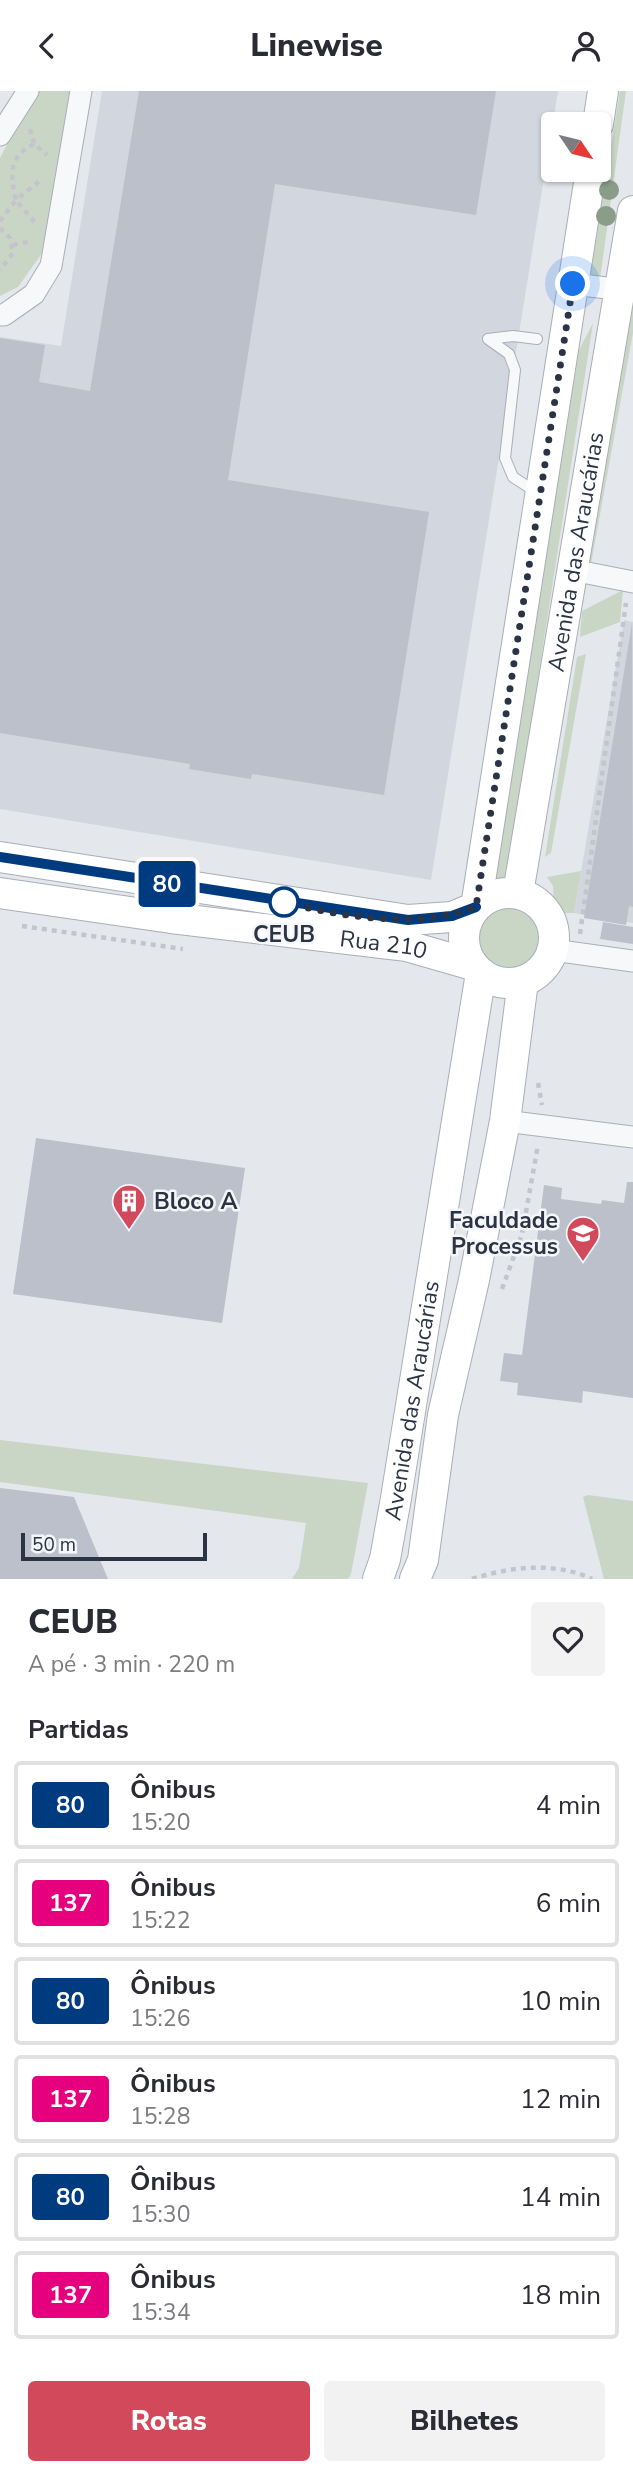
<!DOCTYPE html>
<html lang="pt">
<head>
<meta charset="utf-8">
<style>
  :root { --surface:#fff; --page:#f2f2f3; --text:#2b2b33; --muted:#7c7c81; --line:#e1e1e2; --accent:#d1495b }
  body { margin:0; font-family:"Nunito Sans",sans-serif; background:var(--page); color:var(--text); height:100vh; display:flex; flex-direction:column; font-size:26px; white-space:nowrap }
  * { box-sizing:border-box; margin:0 }
  p { font-size:23px; color:var(--muted) }
  .icon { flex:none; width:38px; height:38px; fill:none; stroke:currentColor; stroke-width:2; stroke-linecap:round; stroke-linejoin:round }
  .map { position:relative; height:1488px; overflow:hidden }
  .panel { display:flex; flex-direction:column; background:var(--surface); flex:1 }
  .panel>* { flex:none }
  .badge { padding:0 14px; border-radius:5px; font-size:24px; line-height:46px }
  .needle { width:46px; rotate:125deg }
  .fabs { position:absolute; left:541px; top:21px; display:grid; gap:14px }
  .fabs a { display:grid; place-items:center; width:70px; height:70px; border-radius:7px; background:var(--surface); box-shadow:0 2px 5px #0004; font-size:35px }
  .scale { position:absolute; left:21px; bottom:18px; width:186px; box-sizing:border-box; padding-left:7px; border:4px solid #2b3445; border-top:0; font-size:19px; line-height:24px; white-space:nowrap; color:#2b3445; -webkit-text-stroke:5px #f4f6f9; paint-order:stroke }
  .you { position:absolute; width:35px; height:35px; margin:-18px; border:5px solid #fff; border-radius:50%; background:#1a73e8; box-shadow:0 0 0 10px #1a73e833 }
  .map>.badge { position:absolute; translate:-50% -50%; box-shadow:0 0 0 4px #fff }
  h2 { padding:0 28px; font-size:26px; line-height:63px }
  .round { display:grid; place-items:center; flex:none; width:74px; height:74px; border-radius:7px; background:var(--page) }
  .head { display:flex; align-items:center; justify-content:space-between; height:119px; padding:0 28px }
  h1 { font-size:33px; font-weight:800; line-height:52px }
  .cta { display:flex; gap:14px; margin-top:auto; padding:14px 28px }
  .cta a { flex:1; height:80px; border-radius:7px; background:var(--accent); color:#fff; font-size:28px; font-weight:800; line-height:80px; text-align:center }
  .cta a+a { background:var(--page); color:var(--text) }
  ul { padding:0; list-style:none }
  li { display:flex; align-items:center; gap:21px; height:88px; margin:0 14px 10px; padding:0 14px; border:4px solid var(--line); border-radius:7px }
  li div { flex:1 }
  li b { display:block; font-size:26px }
  li em { font-style:normal }
  li .badge { min-width:77px; font-weight:700; text-align:center }
  header { display:flex; justify-content:space-between; align-items:center; height:91px; padding:0 28px; background:var(--surface); font-size:32px; font-weight:800 }
  .map>svg:first-child { display:block }
  .built { fill:#d2d6de }
  .green { fill:#c9d6c5 }
  .building { fill:#bbc0ca }
  .lines { fill:none; stroke-linecap:round; stroke-linejoin:round }
  .service-casing { stroke:#a9aeb7; stroke-width:12 }
  .minor-casing { stroke:#a9aeb7; stroke-width:23 }
  .secondary-casing { stroke:#a9aeb7; stroke-width:32 }
  .path { stroke:#c2c5cb; stroke-width:4.5; stroke-dasharray:5 5; stroke-linecap:butt }
  .service { stroke:#f7f8fa; stroke-width:10 }
  .minor { stroke:#f7f8fa; stroke-width:21 }
  .secondary { stroke:#fff; stroke-width:30 }
  .tree { fill:#899d89 }
  .line-casing { stroke:#fff; stroke-width:16 }
  .line { stroke:#003b80; stroke-width:10 }
  .walk { stroke:#2b3445; stroke-width:7; stroke-dasharray:0 12.6 }
  .stop-dot { fill:#fff; stroke:#003b80; stroke-width:3.5 }
  .labels { text-anchor:middle; dominant-baseline:central; stroke-width:5; stroke-linejoin:round; paint-order:stroke }
  .street-label { font-size:23px; fill:#2b3445; stroke:#f4f6f9 }
  .stop-label { font-size:23px; font-weight:bold; fill:#2b3445; stroke:#f4f6f9 }
  .poi-label { font-size:23px; font-weight:bold; fill:#2b3445; stroke:#f4f6f9; text-anchor:start }
</style>
</head>
<body>
<header><svg class="icon" aria-label="back" viewBox="0 0 24 24"><path d="M15 5l-7 7 7 7"/></svg>Linewise<svg class="icon" aria-label="person" viewBox="0 0 24 24"><circle cx="12" cy="8" r="4"/><path d="M4 21q1-7 8-7t8 7"/></svg></header>
<div class="map">
<svg width="633" height="1488" viewBox="0 0 633 1488">
  <rect width="100%" height="100%" fill="#e4e7ec"/>
  <path class="built" d="M102 0H558L431 789 0 718V246L61 255Z
    M624 529 633 531V832L574 822Z"/>
  <path class="green" d="M34 0H71L45 158 18 196 0 205V67Z
    M620 0H626L600 188 590 186Z
    M633 210V242L591 473 584 472Z
    M593 232 506 794 494 792 579 259Z
    M623 499 620 531 580 546 582 520Z
    M586 563 551 762 545 766 577 566Z
    M581 780 574 822H554L553 795 547 786Z
    M473 847a34 34 0 1 1 68 0a34 34 0 1 1-68 0Z
    M0 1349 368 1392 351 1483 348 1488H292L299 1477 306 1432 0 1391Z
    M588 1404 633 1410V1488H604L583 1406Z"/>
  <path class="building" d="M139 0H496L476 124 275 93 228 389 429 421 384 704 252 683 251 688 189 678 190 673 0 642V247L45 254 39 291 90 300Z
    M632 532 633 816 629 815 626 834 584 827Z
    M603 831 633 836V853L600 848Z
    M36 1047 245 1077 222 1232 13 1203Z
    M627 1091H633V1307L583 1300 582 1312 517 1304 518 1292 500 1290 504 1262 522 1264 544 1094 562 1097 561 1108 601 1113 602 1109 624 1112Z
    M0 1397 74 1406 108 1488H0Z"/>
  <g class="lines">
    <defs>
      <path id="service" d="M488 248 509 263 515 279 505 367 513 386 536 401
        M488 248 513 245 537 248"/>
      <path id="minor" d="M0 44 28 0
        M573 193 633 200
        M0 224H4L34 203 51 175 81 0
        M572 479 633 491
        M553 859 633 870
        M505 1030 633 1046"/>
      <g id="secondary">
        <path d="M598 33 603 0"/>
        <path d="M0 766 408 829 452 826 476 816 591 79"/>
        <path id="s1" d="M0 802 171 827 407 855 473 874"/>
        <path id="s2" d="M518 802 633 120"/>
        <circle cx="509" cy="847" r="45"/>
        <path id="s3" d="M378 1488 385 1468 396 1407 481 882"/>
        <path d="M415 1488 423 1469 443 1324 474 1189 505 1030 523 890"/>
      </g>
    </defs>
    <use href="#service" class="service-casing"/>
    <use href="#minor" class="minor-casing"/>
    <use href="#secondary" class="secondary-casing"/>
    <path class="path" d="M30 38 34 53 47 64
      M34 53C8 65 10 85 16 109L42 88
      M0 130 16 109 37 134
      M0 137 10 147 13 162 0 179
      M13 154 32 150
      M22 835 183 858
      M580 843 626 512
      M538 992 542 1014
      M502 1198 522 1143 538 1054
      M472 1488C509 1476 555 1470 592 1488"/>
    <use href="#service" class="service"/>
    <use href="#minor" class="minor"/>
    <use href="#secondary" class="secondary"/>
  </g>
  <g class="tree">
    <circle cx="609" cy="99" r="10"/>
    <circle cx="606" cy="125" r="10"/>
  </g>
  <g class="lines">
    <defs>
      <path id="line" d="M0 766 408 829 452 825 476 816"/>
    </defs>
    <use href="#line" class="line-casing"/>
    <use href="#line" class="line"/>
    <path class="walk" d="M284 811C341 826 420 838 476 816L573 193"/>
  </g>
  <defs>
    <symbol id="building-pin" viewBox="-11 -11 22 30"><path d="M0 17L-7.5 6A9.5 9.5 0 1 1 7.5 6Z" fill="#d1495b" stroke="#f4f6f9"/><path d="M-4-6H4V6H1V3H-1V6H-4ZM-2.5-4.3h1.7v1.8h-1.7ZM.8-4.3h1.7v1.8H.8ZM-2.5-1h1.7V.8h-1.7ZM.8-1h1.7V.8H.8Z" fill="#fff"/></symbol>
    <symbol id="university-pin" viewBox="-11 -11 22 30"><path d="M0 17L-7.5 6A9.5 9.5 0 1 1 7.5 6Z" fill="#d1495b" stroke="#f4f6f9"/><path d="M0-5L7-2L0 1L-7-2ZM-4 1L0 2.5L4 1V4Q0 6-4 4Z" fill="#fff"/></symbol>
  </defs>
  <g fill-rule="evenodd">
    <use href="#building-pin" x="110" y="1091" width="38" height="52"/>
    <use href="#university-pin" x="564" y="1123" width="38" height="52"/>
  </g>
  <circle class="stop-dot" cx="284" cy="811" r="14"/>
  <g class="labels">
    <g class="street-label">
      <text stroke="none"><textPath href="#s2" startOffset="346">Avenida das Araucárias</textPath></text>
      <text stroke="none"><textPath href="#s1" startOffset="387">Rua 210</textPath></text>
      <text stroke="none"><textPath href="#s3" startOffset="182">Avenida das Araucárias</textPath></text>
    </g>
    <g class="stop-label">
      <text x="284" y="843">CEUB</text>
    </g>
    <g class="poi-label">
      <text x="154" y="1110">Bloco A</text>
      <text x="558" y="1129" text-anchor="end">Faculdade<tspan x="558" dy="26">Processus</tspan></text>
    </g>
  </g>
</svg>
<div class="fabs">
<a><svg class="needle" viewBox="-14 -14 28 28"><path d="M0-13l5 13h-10z" fill="#e53935"/><path d="M0 13l5-13h-10z" fill="#7c7c81"/></svg></a>
</div>
<div class="scale">50 m</div>
<div class="you" style="left:573px;top:193px"></div>
<b class="badge" style="left:167px;top:793px;background:#003b80;color:#fff">80</b>
</div>
<section class="panel">
<div class="head"><div><h1>CEUB</h1><p>A pé · 3 min · 220 m</p></div><a class="round"><svg class="icon" aria-label="heart" viewBox="0 0 24 24"><path d="M12 20l-8-8c-3-5 5-10 8-4 3-6 11-1 8 4z"/></svg></a></div>
<h2>Partidas</h2>
<ul>
<li><span class="badge" style="background:#003b80;color:#fff">80</span><div><b>Ônibus</b><p>15:20</p></div><em>4 min</em></li>
<li><span class="badge" style="background:#e6007e;color:#fff">137</span><div><b>Ônibus</b><p>15:22</p></div><em>6 min</em></li>
<li><span class="badge" style="background:#003b80;color:#fff">80</span><div><b>Ônibus</b><p>15:26</p></div><em>10 min</em></li>
<li><span class="badge" style="background:#e6007e;color:#fff">137</span><div><b>Ônibus</b><p>15:28</p></div><em>12 min</em></li>
<li><span class="badge" style="background:#003b80;color:#fff">80</span><div><b>Ônibus</b><p>15:30</p></div><em>14 min</em></li>
<li><span class="badge" style="background:#e6007e;color:#fff">137</span><div><b>Ônibus</b><p>15:34</p></div><em>18 min</em></li>
</ul>
<div class="cta"><a>Rotas</a><a>Bilhetes</a></div>
</section>
</body>
</html>
